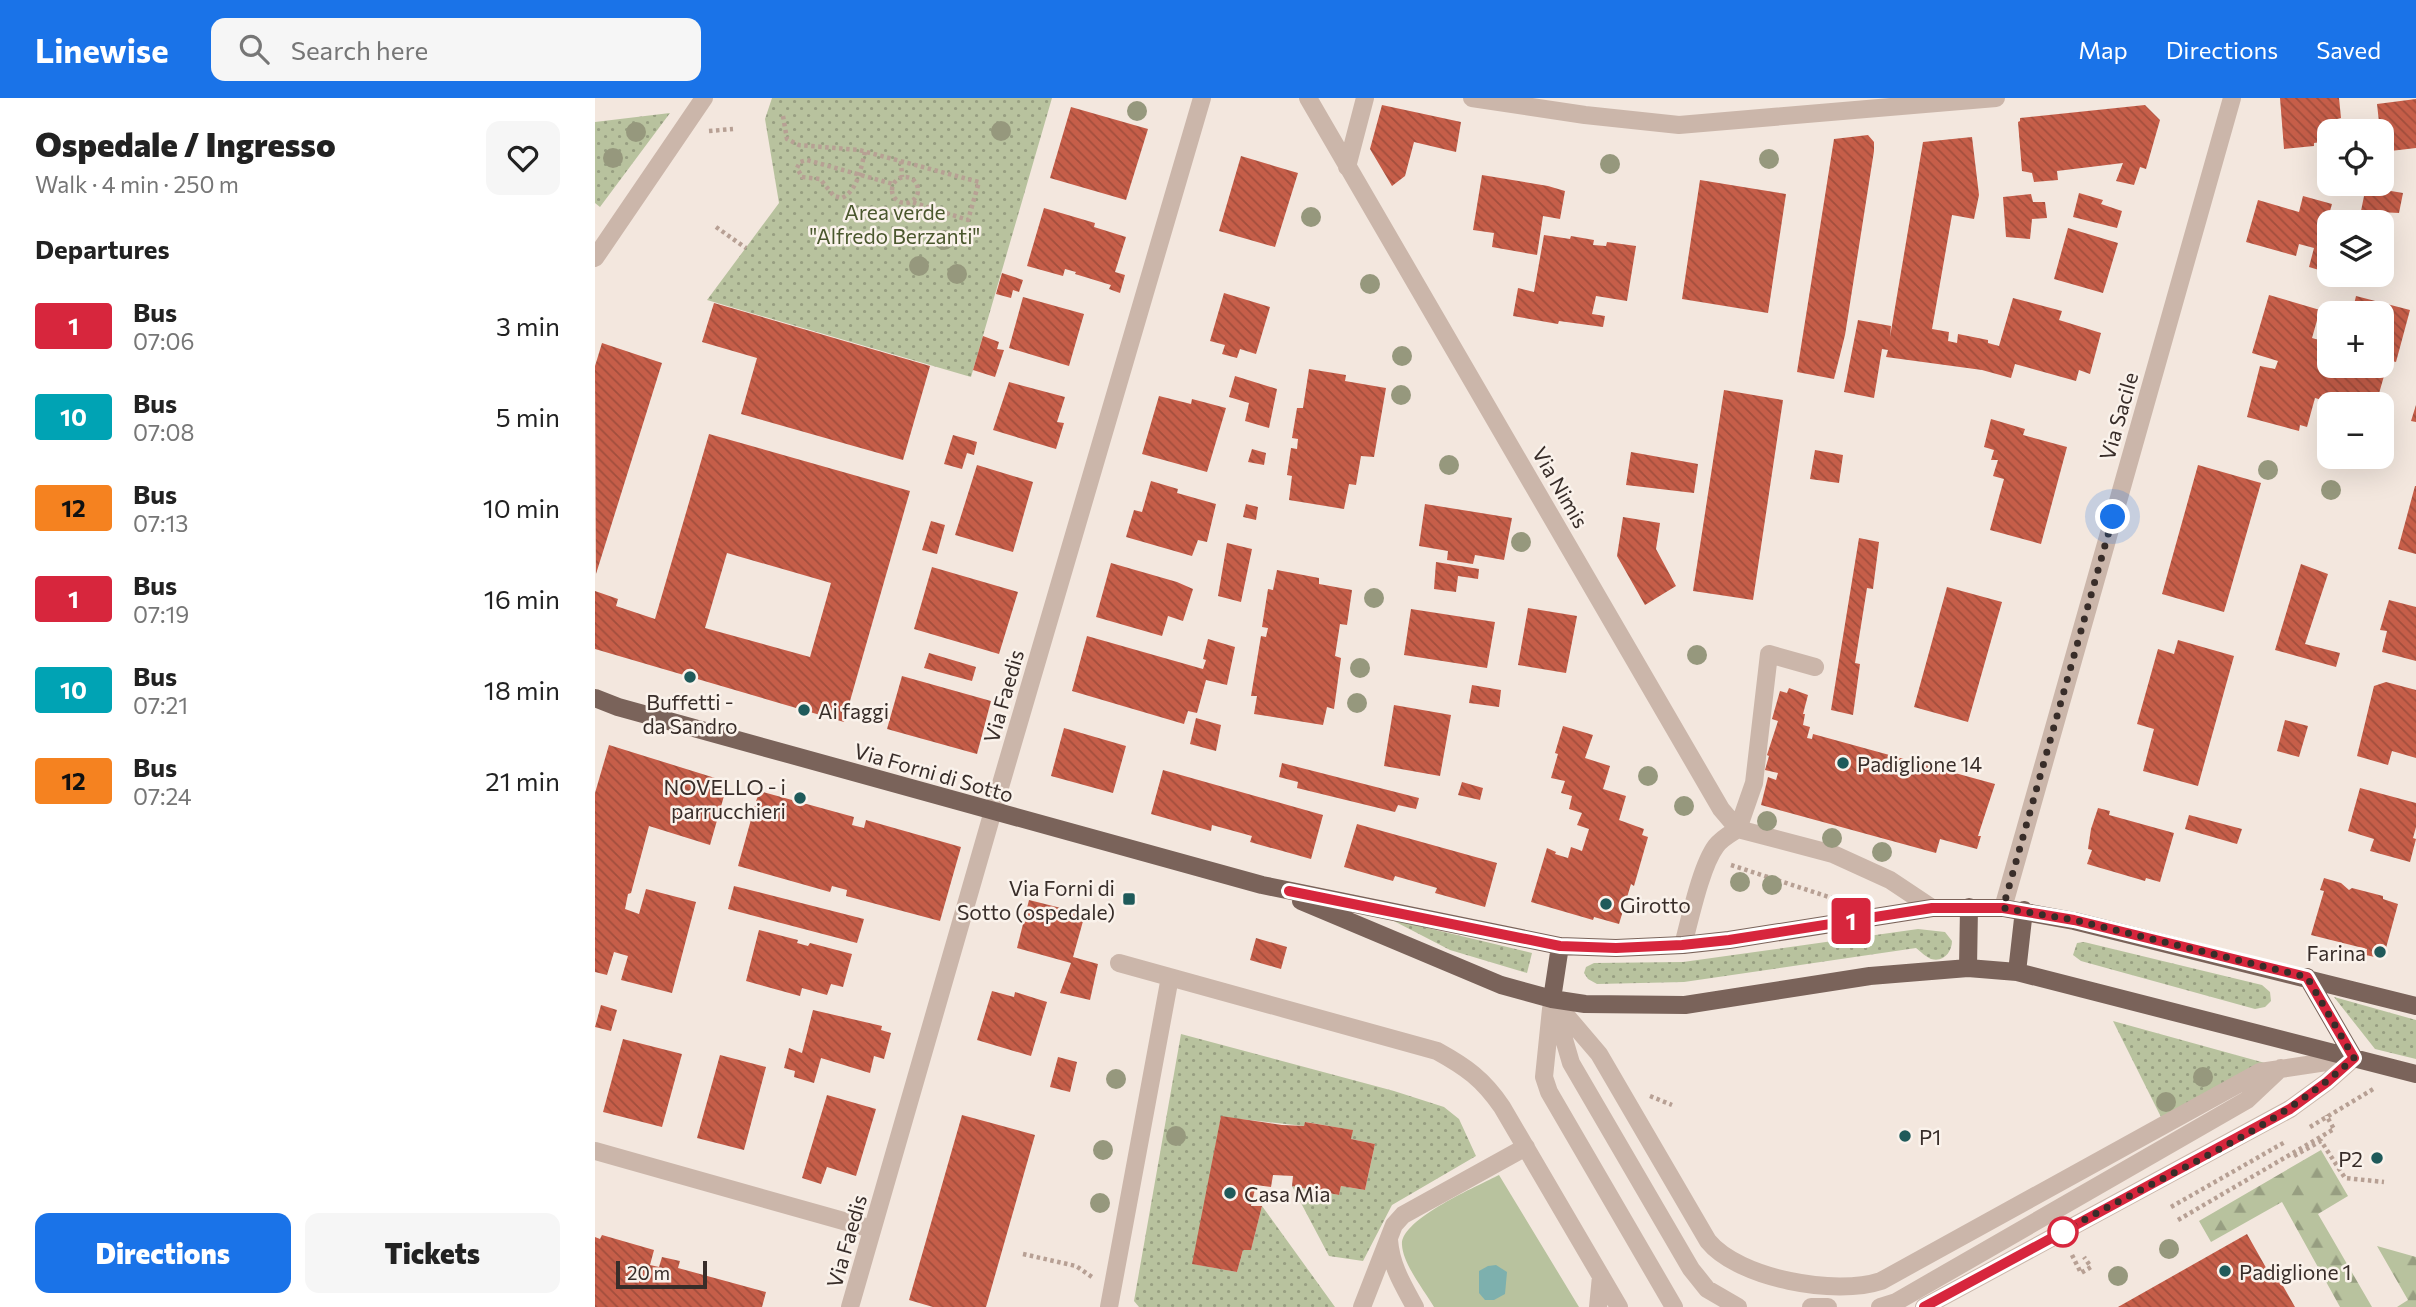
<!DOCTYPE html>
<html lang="en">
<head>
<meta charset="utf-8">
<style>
  :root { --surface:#fff; --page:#f6f6f6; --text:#222; --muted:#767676; --accent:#1a73e8 }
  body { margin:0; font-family:Commissioner,sans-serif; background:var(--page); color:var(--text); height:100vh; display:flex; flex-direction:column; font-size:26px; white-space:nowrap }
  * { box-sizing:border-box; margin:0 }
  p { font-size:23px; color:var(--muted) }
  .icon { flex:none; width:38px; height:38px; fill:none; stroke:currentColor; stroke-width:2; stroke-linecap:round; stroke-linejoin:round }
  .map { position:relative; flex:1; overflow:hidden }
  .sheet { display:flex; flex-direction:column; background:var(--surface); width:595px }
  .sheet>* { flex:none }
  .badge { padding:0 14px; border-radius:5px; font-size:24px; line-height:46px }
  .fabs { position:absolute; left:1722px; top:21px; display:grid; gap:14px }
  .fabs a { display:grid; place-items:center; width:77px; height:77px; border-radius:14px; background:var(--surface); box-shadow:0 7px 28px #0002; font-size:35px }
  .scale { position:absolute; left:21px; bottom:18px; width:91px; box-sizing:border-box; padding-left:7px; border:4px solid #382d29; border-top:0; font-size:19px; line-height:24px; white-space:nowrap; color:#382d29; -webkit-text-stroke:5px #faf2eb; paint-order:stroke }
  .you { position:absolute; width:35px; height:35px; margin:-18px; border:5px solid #fff; border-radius:50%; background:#1a73e8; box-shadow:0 0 0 10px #1a73e833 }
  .map>.badge { position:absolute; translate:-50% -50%; box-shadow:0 0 0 4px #fff }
  h2 { padding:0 35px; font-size:26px; line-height:63px }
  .round { display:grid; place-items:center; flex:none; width:74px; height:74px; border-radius:14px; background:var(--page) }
  .head { display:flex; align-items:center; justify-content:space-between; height:119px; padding:0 35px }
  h1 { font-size:33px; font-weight:800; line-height:52px }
  .primary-button { display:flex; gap:14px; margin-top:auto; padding:14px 35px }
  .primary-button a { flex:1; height:80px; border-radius:14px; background:var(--accent); color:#fff; font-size:28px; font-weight:800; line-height:80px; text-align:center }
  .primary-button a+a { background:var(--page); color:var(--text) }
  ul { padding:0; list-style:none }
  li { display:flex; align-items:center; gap:21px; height:91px; padding:0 35px }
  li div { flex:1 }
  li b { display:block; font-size:26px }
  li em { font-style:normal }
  li .badge { min-width:77px; font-weight:700; text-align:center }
  header { display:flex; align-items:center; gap:42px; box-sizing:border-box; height:98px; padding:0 35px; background:var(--accent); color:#fff }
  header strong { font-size:33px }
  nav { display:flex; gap:38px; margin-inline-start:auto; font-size:24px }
  .search { width:490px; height:63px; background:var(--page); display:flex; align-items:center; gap:18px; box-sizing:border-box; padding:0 24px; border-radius:14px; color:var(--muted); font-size:26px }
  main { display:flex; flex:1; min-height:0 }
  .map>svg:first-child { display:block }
  .grass { fill:url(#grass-dots) }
  .forest { fill:url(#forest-firs) }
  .garden { fill:#b8c29e }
  .water { fill:#7db0ae }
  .building { fill:url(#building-back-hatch); fill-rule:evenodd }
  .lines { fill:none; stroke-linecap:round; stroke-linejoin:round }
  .path { stroke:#b7a094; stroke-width:4.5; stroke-dasharray:3.5 3.5; stroke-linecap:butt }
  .minor { stroke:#cbb6aa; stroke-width:18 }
  .major { stroke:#7a635a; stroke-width:18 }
  .minor-bridge { stroke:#cbb6aa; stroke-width:18 }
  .tree { fill:#96987d }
  .line-casing { stroke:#fff; stroke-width:16 }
  .line { stroke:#d7263d; stroke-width:10 }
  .walk { stroke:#382d29; stroke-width:7; stroke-dasharray:0 12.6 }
  .poi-dot { fill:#1f5a5a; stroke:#faf2eb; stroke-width:2.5 }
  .stop-dot { fill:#fff; stroke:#d7263d; stroke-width:3.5 }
  .labels { text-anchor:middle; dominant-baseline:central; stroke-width:5; stroke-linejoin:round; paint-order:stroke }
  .park-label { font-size:21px; fill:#4a572d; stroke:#faf2eb }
  .street-label { font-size:21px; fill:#382d29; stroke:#faf2eb }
  .poi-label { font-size:21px; fill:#382d29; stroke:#faf2eb; text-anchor:start }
</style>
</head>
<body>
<header>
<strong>Linewise</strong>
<div class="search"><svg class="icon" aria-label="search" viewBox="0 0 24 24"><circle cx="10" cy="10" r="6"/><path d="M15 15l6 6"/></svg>Search here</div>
<nav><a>Map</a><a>Directions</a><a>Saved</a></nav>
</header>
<main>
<section class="sheet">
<div class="head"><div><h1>Ospedale / Ingresso</h1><p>Walk · 4 min · 250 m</p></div><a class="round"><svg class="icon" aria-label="heart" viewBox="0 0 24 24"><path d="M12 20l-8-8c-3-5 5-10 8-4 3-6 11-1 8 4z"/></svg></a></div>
<h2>Departures</h2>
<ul>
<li><span class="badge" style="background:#d7263d;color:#fff">1</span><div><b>Bus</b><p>07:06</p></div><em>3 min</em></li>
<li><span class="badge" style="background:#00a3b4;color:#fff">10</span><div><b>Bus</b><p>07:08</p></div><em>5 min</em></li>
<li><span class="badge" style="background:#f58220;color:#111">12</span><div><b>Bus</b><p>07:13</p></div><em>10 min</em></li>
<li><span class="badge" style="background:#d7263d;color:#fff">1</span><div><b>Bus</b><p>07:19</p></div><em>16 min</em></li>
<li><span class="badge" style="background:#00a3b4;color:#fff">10</span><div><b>Bus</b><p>07:21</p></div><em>18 min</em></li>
<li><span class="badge" style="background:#f58220;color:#111">12</span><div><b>Bus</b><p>07:24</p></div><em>21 min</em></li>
</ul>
<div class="primary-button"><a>Directions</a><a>Tickets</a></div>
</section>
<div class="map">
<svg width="1821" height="1209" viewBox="0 0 1821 1209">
  <defs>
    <pattern id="grass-dots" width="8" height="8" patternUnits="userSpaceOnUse" patternTransform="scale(1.75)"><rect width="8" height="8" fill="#b8c29e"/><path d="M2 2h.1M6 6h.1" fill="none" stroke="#979e81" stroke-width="1.8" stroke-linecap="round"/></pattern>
    <pattern id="forest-firs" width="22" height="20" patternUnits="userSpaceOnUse" patternTransform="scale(1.75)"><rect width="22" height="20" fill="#b8c29e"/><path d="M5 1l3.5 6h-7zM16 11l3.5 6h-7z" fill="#979e81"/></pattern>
    <pattern id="building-back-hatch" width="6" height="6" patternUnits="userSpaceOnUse" patternTransform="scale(1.75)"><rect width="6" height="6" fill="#c65e49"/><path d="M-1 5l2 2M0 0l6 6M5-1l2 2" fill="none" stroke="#a24e3d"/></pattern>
  </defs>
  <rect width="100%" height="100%" fill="#f3e7de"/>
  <path class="grass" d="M177 0H457L376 279 112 202 184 105 170 21Z
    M75 15 5 109 0 105V24Z
    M795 821 937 855 932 875 855 852Z
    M1323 831 1350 834 1357 843C1357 853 1349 865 1336 861 1331 859 1325 853 1321 850L1089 884 1002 886 993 881 989 875 991 869 999 865 1088 864Z
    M1489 844 1667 887 1675 894 1676 903 1670 909 1660 911 1486 863 1478 857 1482 845Z
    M1739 899 1821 922V961L1780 951Z
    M1518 923 1670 965 1566 1019Z
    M586 936 799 993 849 1009 864 1021 881 1058 797 1107 768 1163 734 1158 697 1088 744 1097 746 1088 770 1092 780 1046 756 1041 757 1032 711 1024 709 1028 626 1019 598 1166 642 1174 648 1152H656L667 1108 740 1209H544L539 1203Z"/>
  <path class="forest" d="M1726 1052 1753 1098 1723 1116 1777 1209H1745L1687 1104 1616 1144 1604 1123Z
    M1782 1148 1821 1159V1209H1802L1813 1202Z"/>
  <path class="garden" d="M904 1077 984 1209H839C829 1192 808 1166 807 1147 805 1121 883 1088 904 1077Z"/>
  <path class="water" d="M901 1167 912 1174 910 1196 899 1202H890L884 1195V1173L893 1168Z"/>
  <path class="building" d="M1685 0H1744L1746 20 1742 21 1744 33H1734V43L1719 45V48L1689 51Z
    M1821 1V50L1787 54V33H1785L1782 6Z
    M787 7 866 24 861 54 819 44 810 78 797 88 775 51Z
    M1550 7 1565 22 1551 71 1545 69 1539 87 1521 83 1528 65 1462 73 1463 82 1439 84 1437 75 1427 73 1423 24 1425 23V20Z
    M476 9 553 31 531 102 455 80Z
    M1273 37 1279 44V53L1250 237 1239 281 1202 274 1239 41Z
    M1377 39 1384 97 1379 121 1357 117 1337 231 1354 234 1353 243 1362 245 1363 236 1393 242V245L1404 248 1418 200 1467 213 1464 222 1506 235 1495 276 1484 272 1481 283 1420 266 1416 280 1387 272 1291 259 1293 252 1287 251 1279 300 1249 294 1263 222 1296 228 1295 239 1328 44Z
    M646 58 703 75 680 149 624 133Z
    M887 77 953 88 970 93 965 121 948 118 942 157 897 149 899 135 878 132Z
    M1105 82 1191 96 1173 215 1087 201Z
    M1771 88H1796V93L1808 95 1804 115 1766 113Z
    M1484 95 1508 102 1506 106 1527 113 1522 130 1478 119Z
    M1436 96 1438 104H1450L1452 120 1437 121 1435 141 1411 139 1408 99Z
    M1708 98 1737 106 1724 152 1734 154V175L1714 169 1719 150 1704 146 1701 158 1651 144 1663 102 1704 114Z
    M449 110 500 125 499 129 531 139 520 174 530 177 525 195 514 191 516 187 480 176 481 174 470 171 468 178 432 168Z
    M1473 130 1523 145 1508 195 1459 181Z
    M949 137 975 141 976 138 999 142 998 147 1011 148 1012 144 1041 148 1032 203 1001 198 997 216 1010 218 1008 229 964 223 963 226 918 218 923 190 939 194Z
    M407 175 428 182 424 194 418 192 416 200 401 196Z
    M629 195 675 209 661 256 645 251 642 260 627 256 630 247 615 243Z
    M1674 197 1725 212 1717 240 1734 245 1732 255 1734 256V268H1786L1791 271 1781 306H1734V304L1720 300 1712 329 1705 327 1704 333 1652 319 1665 268 1680 271 1683 263 1657 255Z
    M1761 198 1815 212 1801 264 1789 261 1787 266V215H1757Z
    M428 199 489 216 474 268 414 250Z
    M119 205 335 268 308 362 146 316 162 260 107 244Z
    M388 238 404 244 402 251 409 252 400 279 378 272Z
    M7 245 67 265 1 476 0 268Z
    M714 271 751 277 750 283 791 290 779 359 766 358 761 387 754 386 749 411 694 402 697 378 692 377 696 350 702 351 703 341 697 340 702 310H708Z
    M640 278 682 291 674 330 650 323 654 305 634 299Z
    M414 284 470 299 462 324 469 325 461 351 398 332Z
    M1129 292 1188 302 1158 502 1098 493Z
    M564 298 596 306 597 301 631 310 612 374 547 356Z
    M1821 307V324L1816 323Z
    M1396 321 1430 331 1428 337 1472 349 1446 446 1395 432 1409 381 1398 378 1403 362H1396L1399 352 1389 349Z
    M114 336 315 393 249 624 0 551V493L23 501 21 508 60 521ZM132 455 236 485 215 559 110 530Z
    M358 337 382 344 379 357 372 355 367 371 349 366Z
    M657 351 671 355 669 367 653 364Z
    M1220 352 1248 357 1244 385 1215 381Z
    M1036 354 1103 366 1099 395 1031 387Z
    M382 367 438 384 418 454 360 437Z
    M1603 367 1666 385 1629 514 1567 496Z
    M556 383 583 391 582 395 621 406 612 444 603 442 597 458 531 439 539 412 547 414Z
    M1820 388H1821V456L1803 451Z
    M651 406 663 409 661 422 648 419Z
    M830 406 917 420 909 462 880 457 878 466 852 462 853 453 824 448Z
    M1028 419 1065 425 1061 451 1081 488 1050 507 1022 458Z
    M336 423 350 427 342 456 327 452Z
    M1264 440 1284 444 1278 491 1272 490 1260 565 1265 566 1258 617 1236 612Z
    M632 445 657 451 646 504 623 498Z
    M841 464 884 471 883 481 863 478 861 494 839 491Z
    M516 465 582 484 598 491 588 523 573 518 567 538 501 519Z
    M1706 466 1733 476 1710 546 1745 555 1741 569 1680 552Z
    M337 469 423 494 404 556 319 531Z
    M682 472 724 480V486L757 492 752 527 745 526 740 558 746 560 739 611 732 609 728 627 659 616 662 598H656L666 538 671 539 673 530 667 529 673 491 678 492Z
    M1352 489 1407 504 1373 624 1319 609Z
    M1794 502 1821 509V563L1787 554 1792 533 1785 532Z
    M933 510 982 518 971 575 923 567Z
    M816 511 900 524 892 570 809 557Z
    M492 538 608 571 611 562 608 561 613 541 640 549 632 587 611 582 602 615 593 613 589 626 477 593Z
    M1583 542 1639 558 1603 688 1548 673 1559 631 1542 626 1563 551 1579 556Z
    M334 555 381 569 377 583 329 570Z
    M307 578 396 603 382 656 292 631Z
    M1791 584 1821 592V660L1797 653 1793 667 1762 658 1779 588Z
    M877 587 906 592 904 609 874 605Z
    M1194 590 1213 597 1208 616H1210L1208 627 1215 629 1212 640 1217 641 1218 636 1400 686 1383 738H1386L1382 751 1345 741 1341 755 1166 707 1173 679 1181 682 1183 675 1170 672 1174 658 1172 657 1183 623 1177 621 1185 593 1192 595Z
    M799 607 856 617 845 678 789 668Z
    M601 620 626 627 621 653 595 646Z
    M1690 622 1713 628 1704 659 1682 653Z
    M968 628 998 637 990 660 1015 668 1008 691 1031 698 1024 722 1049 731 1047 737 1053 739 1039 788 1036 786 1024 826 999 819 998 822 936 804 952 750 961 754 960 756 973 760 976 749 987 753 994 731 982 727 987 715 974 711 977 698 966 695 970 683 956 680 963 656 960 655Z
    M469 630 531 648 518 695 456 678Z
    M14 647 133 684 115 747 54 728 36 795 33 796 30 811 44 816 51 791 101 804 77 895 26 882 33 858 19 854 12 877 0 874V695Z
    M687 665 824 700 821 711 803 707 800 714 702 690 703 684 684 679Z
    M568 672 728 717 716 761 655 744 657 738 617 727 616 733 556 716Z
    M867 684 888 690 885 702 863 697Z
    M1765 690 1821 705V729L1818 740 1821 741 1815 764 1775 753 1779 741 1753 733Z
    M164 693 259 719 257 727 269 730 271 722 366 749 345 823 251 798 252 792 237 788 235 794 143 768Z
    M1503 710 1515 713 1514 717 1579 735 1565 784 1551 780 1550 783 1492 766 1497 752 1493 751 1496 731Z
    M1594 717 1647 731 1642 746 1590 731Z
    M762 726 902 765 890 809 840 795 842 790 800 778 798 783 749 769Z
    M1729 780 1746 785 1754 792 1757 790 1788 798V801L1803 806 1788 861 1771 857 1772 851 1716 837 1729 793 1725 792Z
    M139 788 269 821 262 845 133 811Z
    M434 802 490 816 478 859 503 866 495 902 465 895 476 865 422 850Z
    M164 832 203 842 202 845 213 848 215 845 257 856 248 889 236 886 232 897 207 890 205 898 151 883Z
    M661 840 692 849 686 871 655 862Z
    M397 893 419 899 420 894 452 904 436 958 382 942Z
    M6 907 22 912 16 933 0 929Z
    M218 912 287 928 286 932 296 935 289 961 279 958 275 975 226 960 219 985 199 979 200 973 189 970 194 950 207 955Z
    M28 941 87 956 67 1029 8 1014Z
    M125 957 171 969 149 1052 102 1040Z
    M463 959 482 964 475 994 455 989Z
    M232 997 281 1011 261 1078 232 1069 226 1086 207 1080Z
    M367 1017 440 1037 391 1209H338L314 1202Z
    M626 1018 687 1027 709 1028 710 1024 758 1032 756 1041 780 1046 770 1092 746 1088 744 1097 697 1088 698 1078 678 1077 676 1089 661 1087 656 1108H667L656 1152H648L642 1174 597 1166Z
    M1652 1136 1674 1175 1679 1172 1700 1209H1523Z
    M7 1137 59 1152 55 1167 64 1169 67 1159 85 1163 83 1170 171 1194 167 1209H0V1139L5 1141Z"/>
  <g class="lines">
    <path class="path" d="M188 18 192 41 204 47 264 52 384 84 373 122 317 104
      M114 33 138 31
      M270 54C266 69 263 92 247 100L239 98 225 81 207 79 202 70 205 64 212 62 298 86
      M306 63 307 79
      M297 92a13 13 0 1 1 26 0a13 13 0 1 1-26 0Z
      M121 129 151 150
      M1136 767 1237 800
      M1055 998 1077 1007
      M1715 1029 1780 990
      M1699 1058 1726 1043 1750 1080 1789 1084
      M1576 1109 1690 1044
      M1583 1122 1739 1031 1731 1017
      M428 1156 481 1168 497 1179
      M1477 1157 1486 1175 1496 1169 1489 1159"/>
    <path class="minor" d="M713 0 1126 711 1143 731
      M877 0 990 17 1084 27 1401 0
      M752 69 770 0
      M0 160 109 0
      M1143 731 1159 685 1174 556 1220 569
      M1408 810 1637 0
      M1088 847C1095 821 1106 768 1121 748 1127 740 1135 736 1143 731L1238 756 1295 782 1337 810
      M524 865 842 953C871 969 888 981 907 1009L1024 1209
      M957 901 1004 956 1113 1143C1144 1181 1241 1198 1286 1183L1665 974 1758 960
      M959 907 976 965 1096 1171 1112 1191 1143 1209
      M956 911 949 979 954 994 1079 1209
      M1695 1011 1732 984 1759 960
      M0 1053 277 1131
      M794 1142C796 1168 808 1187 820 1209
      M255 1209 398 713 607 0
      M514 1209 575 879
      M767 1209 799 1127 808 1117 931 1049
      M1003 1209 1006 1178
      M1216 1209H1233
      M1285 1209 1301 1204 1652 1002 1686 970"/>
    <path class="major" d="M0 600 23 609 667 787 965 848 1021 850 1088 847 1134 842 1337 810H1408L1479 823 1821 908
      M706 803 906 887 957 901 990 906 1090 907 1275 878 1373 870 1422 874 1821 976
      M1373 870 1374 809
      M1422 874 1429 812
      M1712 879 1759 960
      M957 901 965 848"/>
    <path class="minor-bridge" d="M1329 1209 1695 1011"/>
  </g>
  <g class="tree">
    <circle cx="542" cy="13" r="10"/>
    <circle cx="406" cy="33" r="10"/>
    <circle cx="41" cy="34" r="10"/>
    <circle cx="18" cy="60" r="10"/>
    <circle cx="1174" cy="61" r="10"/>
    <circle cx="1015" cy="66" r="10"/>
    <circle cx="716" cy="119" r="10"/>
    <circle cx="349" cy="142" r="10"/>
    <circle cx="324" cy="168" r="10"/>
    <circle cx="362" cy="176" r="10"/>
    <circle cx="775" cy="186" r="10"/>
    <circle cx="807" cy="258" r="10"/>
    <circle cx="806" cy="297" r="10"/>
    <circle cx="854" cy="367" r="10"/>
    <circle cx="1673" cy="372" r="10"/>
    <circle cx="1736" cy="392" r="10"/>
    <circle cx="926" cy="444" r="10"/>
    <circle cx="779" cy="500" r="10"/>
    <circle cx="1102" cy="557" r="10"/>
    <circle cx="765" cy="570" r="10"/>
    <circle cx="762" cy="605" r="10"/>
    <circle cx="1053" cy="678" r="10"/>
    <circle cx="1089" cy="708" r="10"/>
    <circle cx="1172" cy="723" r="10"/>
    <circle cx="1237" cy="740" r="10"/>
    <circle cx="1287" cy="754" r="10"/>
    <circle cx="1145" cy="784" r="10"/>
    <circle cx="1177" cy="787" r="10"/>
    <circle cx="1608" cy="979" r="10"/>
    <circle cx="521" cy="981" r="10"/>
    <circle cx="1571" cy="1004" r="10"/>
    <circle cx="581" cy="1038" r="10"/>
    <circle cx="508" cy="1052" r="10"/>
    <circle cx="505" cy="1105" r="10"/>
    <circle cx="1574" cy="1151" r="10"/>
    <circle cx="1523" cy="1178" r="10"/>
  </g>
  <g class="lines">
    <defs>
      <path id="line" d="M694 793 965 848 1021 850 1087 847 1134 842 1337 810H1408L1479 822 1712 879 1759 960 1732 984 1695 1011 1329 1209"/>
    </defs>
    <use href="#line" class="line-casing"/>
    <use href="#line" class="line"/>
    <path class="walk" d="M1468 1134C1564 1078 1677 1035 1759 960L1712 879 1479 822 1408 810 1518 419"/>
  </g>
  <g class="poi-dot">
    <circle cx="95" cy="579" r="7"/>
    <circle cx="209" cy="612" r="7"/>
    <circle cx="1248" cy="665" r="7"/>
    <circle cx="205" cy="700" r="7"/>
    <rect x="527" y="794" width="14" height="14" rx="3.5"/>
    <circle cx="1011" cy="806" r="7"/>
    <circle cx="1785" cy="854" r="7"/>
    <circle cx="1310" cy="1038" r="7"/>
    <circle cx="1782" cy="1060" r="7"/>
    <circle cx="635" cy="1095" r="7"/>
    <circle cx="1630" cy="1173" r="7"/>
  </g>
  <circle class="stop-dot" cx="1468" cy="1134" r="14"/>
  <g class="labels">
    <g class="park-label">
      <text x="300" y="113">Area verde<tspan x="300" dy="24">"Alfredo Berzanti"</tspan></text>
    </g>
    <g class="street-label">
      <text transform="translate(1523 318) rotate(-74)">Via Sacile</text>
      <text transform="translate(966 389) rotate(60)">Via Nimis</text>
      <text transform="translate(408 598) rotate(-74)">Via Faedis</text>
      <text transform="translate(339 674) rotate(16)">Via Forni di Sotto</text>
      <text transform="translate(251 1143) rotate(-74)">Via Faedis</text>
    </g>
    <g class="poi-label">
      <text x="95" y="603" text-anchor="middle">Buffetti -<tspan x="95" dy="24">da Sandro</tspan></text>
      <text x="223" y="612">Ai faggi</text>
      <text x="1262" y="665">Padiglione 14</text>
      <text x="191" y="688" text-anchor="end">NOVELLO - i<tspan x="191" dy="24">parrucchieri</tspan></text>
      <text x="520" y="789" text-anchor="end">Via Forni di<tspan x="520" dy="24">Sotto (ospedale)</tspan></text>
      <text x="1025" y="806">Girotto</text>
      <text x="1771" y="854" text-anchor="end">Farina</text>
      <text x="1324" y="1038">P1</text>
      <text x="1768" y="1060" text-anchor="end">P2</text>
      <text x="649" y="1095">Casa Mia</text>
      <text x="1644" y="1173">Padiglione 1</text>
    </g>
  </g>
</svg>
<div class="fabs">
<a><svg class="icon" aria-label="locate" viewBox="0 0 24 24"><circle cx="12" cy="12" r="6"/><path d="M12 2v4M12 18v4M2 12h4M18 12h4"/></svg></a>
<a><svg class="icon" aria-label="layers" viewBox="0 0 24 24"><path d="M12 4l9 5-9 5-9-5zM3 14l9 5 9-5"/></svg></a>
<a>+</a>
<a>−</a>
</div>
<div class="scale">20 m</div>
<div class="you" style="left:1518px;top:419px"></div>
<b class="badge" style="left:1256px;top:823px;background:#d7263d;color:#fff">1</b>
</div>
</main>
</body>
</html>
